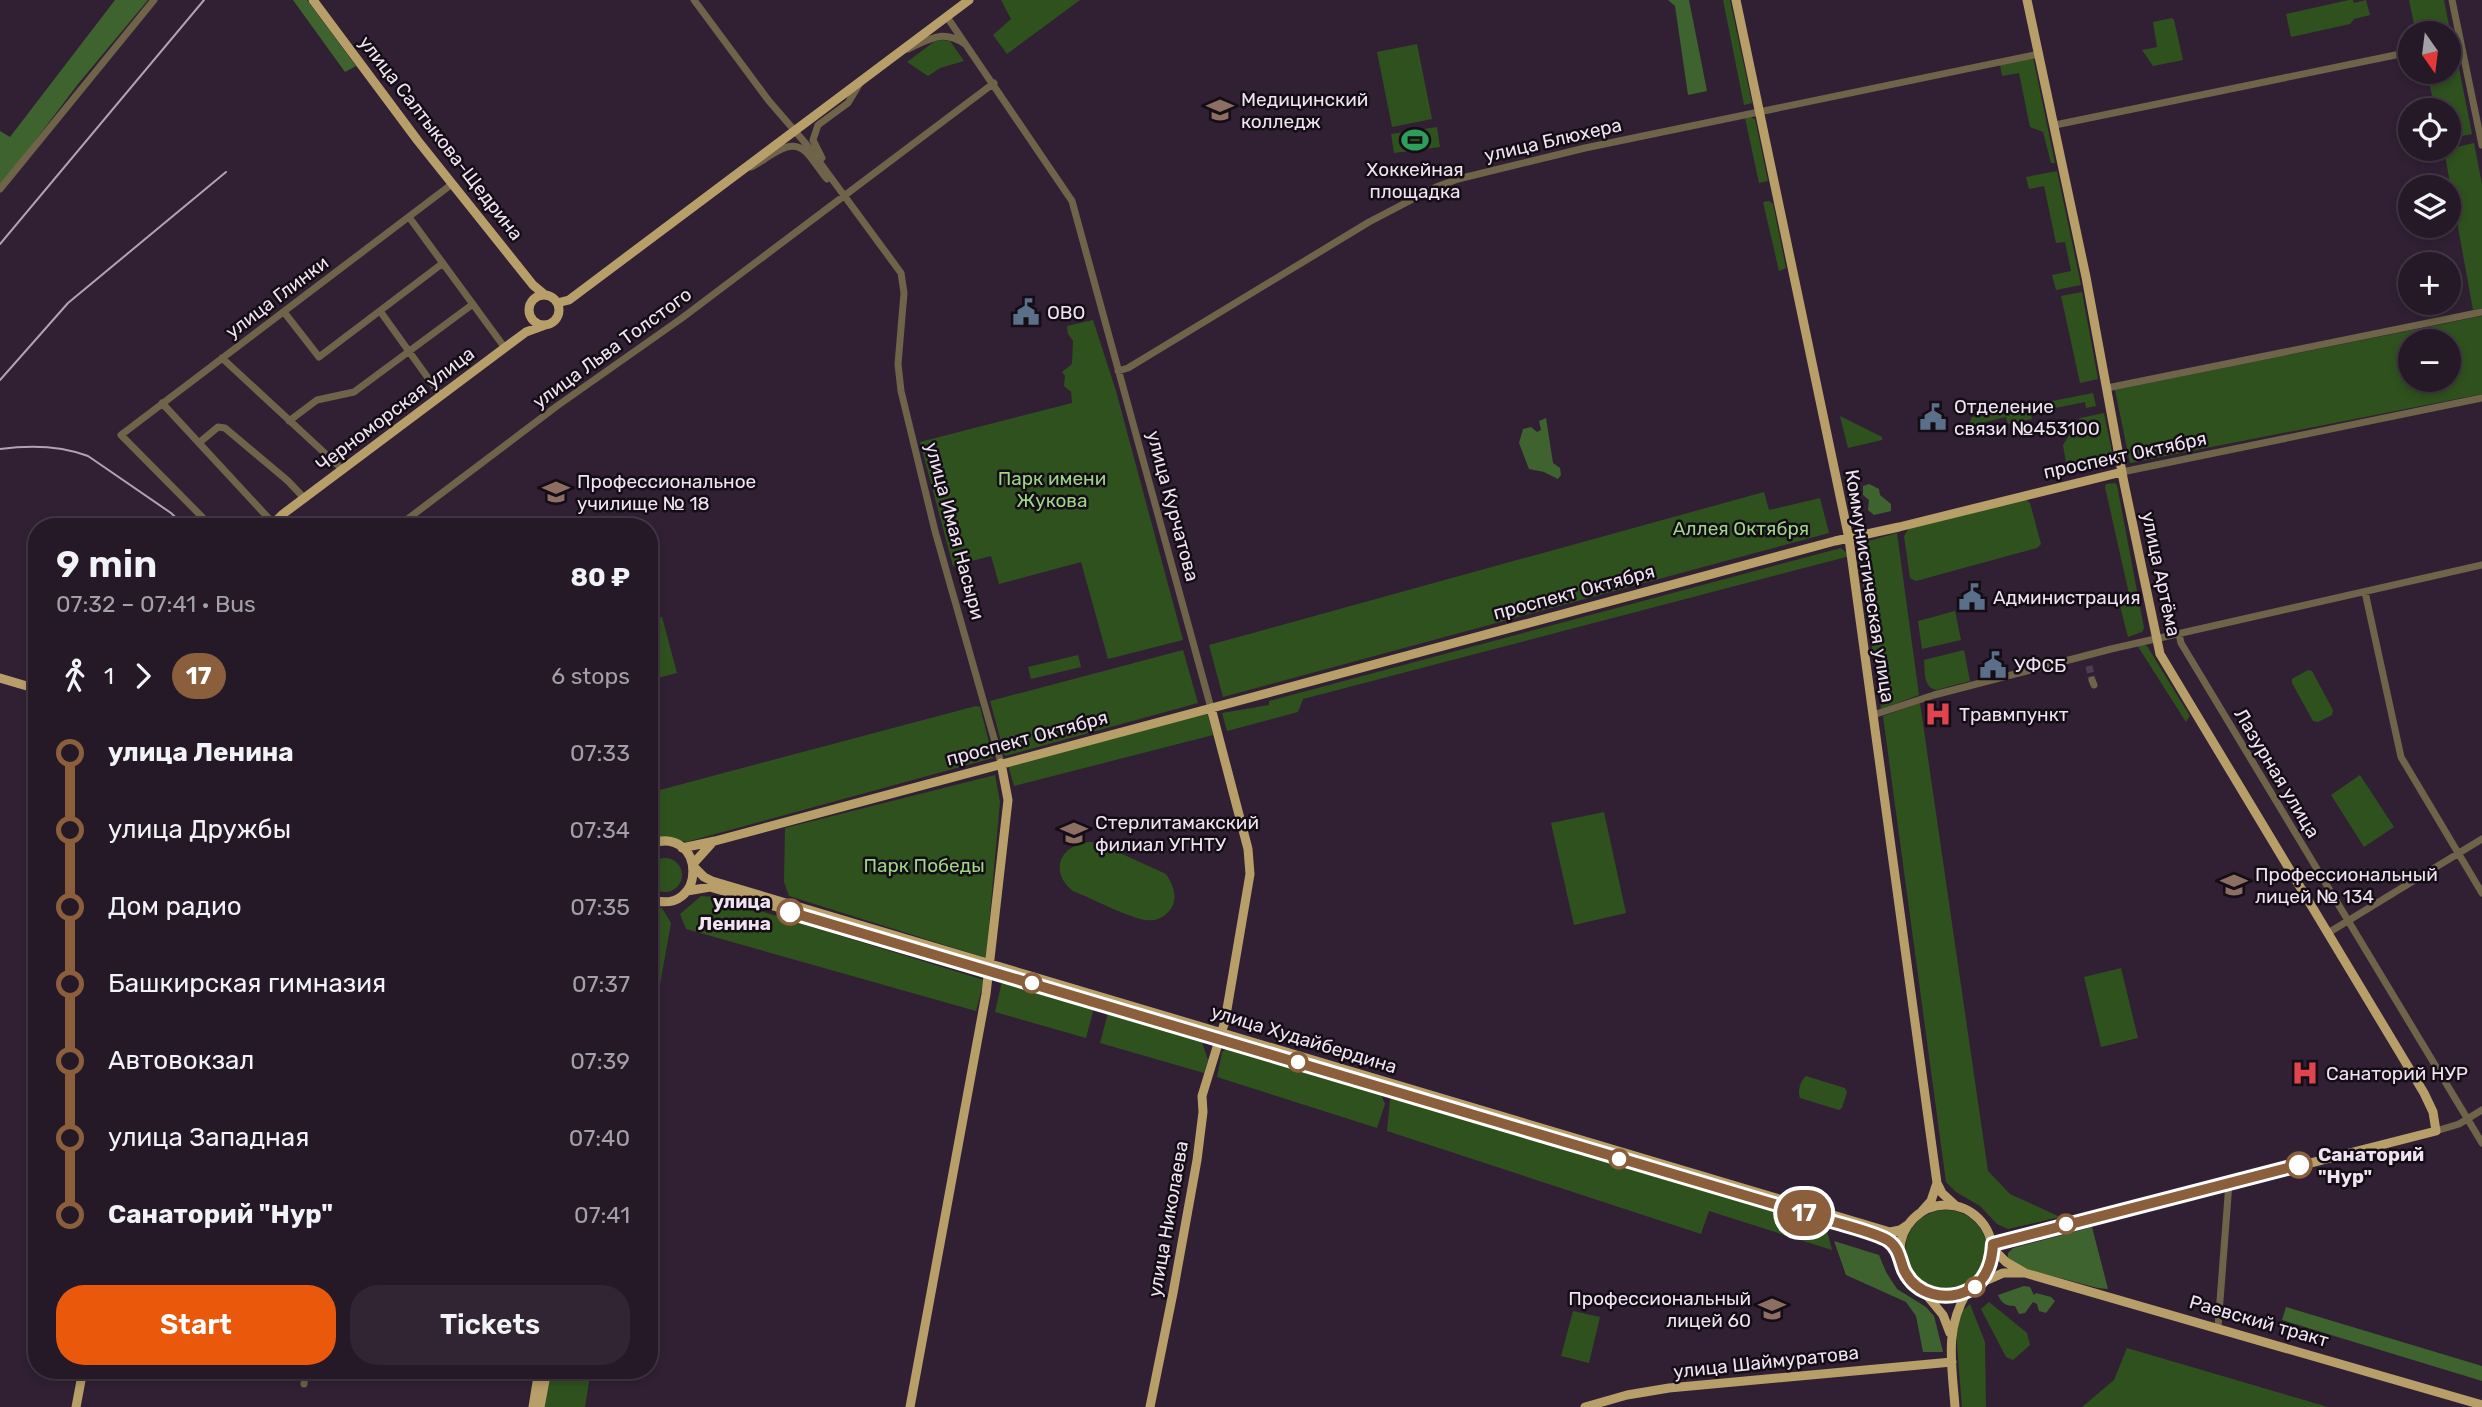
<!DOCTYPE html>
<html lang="en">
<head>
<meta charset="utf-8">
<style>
  :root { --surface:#251827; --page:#312533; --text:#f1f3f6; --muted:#a3a0a7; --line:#423744; --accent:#ea580c }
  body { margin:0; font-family:Rubik,sans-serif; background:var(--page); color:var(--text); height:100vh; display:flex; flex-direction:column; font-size:26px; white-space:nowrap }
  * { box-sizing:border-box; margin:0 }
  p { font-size:23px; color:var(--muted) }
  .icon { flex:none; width:38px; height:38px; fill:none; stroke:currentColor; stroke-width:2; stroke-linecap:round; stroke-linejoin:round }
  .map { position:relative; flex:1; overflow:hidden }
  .drawer { position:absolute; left:28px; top:518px; width:630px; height:861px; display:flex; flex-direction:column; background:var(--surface); border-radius:28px; box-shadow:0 4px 10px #0003,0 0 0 2px var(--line) }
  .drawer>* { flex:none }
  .badge { padding:0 14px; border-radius:23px; font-size:24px; line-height:46px }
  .needle { width:46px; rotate:166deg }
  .controls { position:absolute; left:2398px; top:21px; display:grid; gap:14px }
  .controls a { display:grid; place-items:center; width:63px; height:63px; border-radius:50%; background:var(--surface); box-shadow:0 4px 10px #0003,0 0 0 2px var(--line); font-size:35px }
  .map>.badge { position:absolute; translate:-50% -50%; box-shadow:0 0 0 4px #fff }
  .legs { display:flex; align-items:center; gap:10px; height:77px; padding:0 28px; font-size:23px }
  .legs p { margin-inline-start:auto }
  .summary { display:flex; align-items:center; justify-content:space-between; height:119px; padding:0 28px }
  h1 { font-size:38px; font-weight:600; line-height:52px }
  .button { display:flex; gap:14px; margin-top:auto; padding:14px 28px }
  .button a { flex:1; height:80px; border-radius:28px; background:var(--accent); color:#fff; font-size:28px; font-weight:600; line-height:80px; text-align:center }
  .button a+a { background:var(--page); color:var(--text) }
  ul { padding:0 28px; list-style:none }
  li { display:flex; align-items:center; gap:24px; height:77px; font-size:26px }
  li i { display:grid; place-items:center; width:10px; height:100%; margin:0 9px; background:currentColor }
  li i::after { content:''; width:18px; height:18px; margin:-9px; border:5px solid; border-radius:50%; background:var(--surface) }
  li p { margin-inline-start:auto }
  li:first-child i { background:linear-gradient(#0000 50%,currentColor 0) }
  li:last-child i { background:linear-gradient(currentColor 50%,#0000 0) }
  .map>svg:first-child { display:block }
  .green { fill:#2f511e; fill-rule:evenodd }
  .forest { fill:#3f632e }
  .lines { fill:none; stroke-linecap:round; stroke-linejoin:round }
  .minor-tunnel { stroke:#4e3d50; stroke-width:7; stroke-dasharray:7 3.5; stroke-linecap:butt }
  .minor { stroke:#6f634a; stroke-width:7 }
  .major { stroke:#b89f69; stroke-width:9 }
  .rail { stroke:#b0a3b3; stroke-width:2 }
  .line-1-casing { stroke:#fff; stroke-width:16 }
  .line-1 { stroke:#8b5e3c; stroke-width:10 }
  .stop-1-dot { fill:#fff; stroke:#8b5e3c; stroke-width:3.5 }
  .labels { text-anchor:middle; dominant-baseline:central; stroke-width:5; stroke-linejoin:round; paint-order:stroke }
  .poi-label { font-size:19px; fill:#efe3f1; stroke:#140d16; text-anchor:start }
  .street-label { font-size:19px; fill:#efe3f1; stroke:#140d16 }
  .park-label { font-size:19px; fill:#9ed485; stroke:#140d16 }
  .stop-label { font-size:19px; font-weight:bold; fill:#efe3f1; stroke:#140d16; text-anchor:end }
</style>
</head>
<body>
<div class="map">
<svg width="2482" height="1407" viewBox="0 0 2482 1407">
  <rect width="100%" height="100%" fill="#312034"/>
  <path class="green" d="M1001 0H1080L1007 54 993 35 1011 19Z
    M1723 0H1730L1752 103 1744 105Z
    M2349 0H2353L2354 3 2366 0 2370 15 2354 19 2350 24 2291 37 2286 14Z
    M2409 0H2444L2452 41 2448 42V33H2416Z
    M2172 18 2174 20 2183 60 2153 66 2142 50 2157 47 2153 22Z
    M942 40 950 41 964 61 940 68 928 76 907 62 935 41Z
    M1417 44 1432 119 1392 127 1377 52Z
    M2455 48 2472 134 2448 139V110H2435L2427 72H2448V49Z
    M2033 57 2055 163H2051L2043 132 2030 127 2019 73 2002 76 2000 64Z
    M1750 117 1755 119 1768 181 1759 183 1745 118Z
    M1437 127 1440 147 1394 153 1391 134Z
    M2474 143 2482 184V308L2473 310 2444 150Z
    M2057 171 2081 285 2056 290 2052 275 2071 271 2065 242 2056 243 2044 186 2029 189 2026 177Z
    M1769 201 1773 204 1786 268 1779 271 1763 202Z
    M2082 292 2098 379 2080 383 2061 296Z
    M2482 316V394L2130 463 2115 390ZM2410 341H2448V380H2410Z
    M1093 320 1116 391 1183 640 1108 659 1081 562 999 584 991 556 953 566 920 442 1072 403 1071 392 1064 386 1065 376 1062 372 1072 364 1073 341 1068 334 1067 326Z
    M2093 393 2096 406 2086 408 2085 402 2031 413 2032 419 2008 424 2006 417 1985 422 1986 428 1975 430 1969 423 1972 417Z
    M2104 413 2113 457 2110 461 2054 475 2053 467 2066 463 2063 445 2080 418Z
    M1840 416 1882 437V440L1848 448Z
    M2115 483 2117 485 2144 628 2142 632 2128 637 2120 606 2131 603 2105 487 2106 484Z
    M1764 492 1769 510 1820 498 1829 533 1223 697 1209 645Z
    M2025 498 2030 503 2041 544 2037 548 1916 581 1910 578 1904 536 1909 528Z
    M1897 533 1919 695 1881 709 1857 544Z
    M1841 548 1850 556 1303 699 1298 712 1227 731 1222 713 1269 705V701Z
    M1955 611 1961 640 1922 649 1918 621Z
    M662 617 677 673 650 680 649 620Z
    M2142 644 2147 646 2190 716 2186 722 2137 645Z
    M1183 650 1198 703 1005 756 990 701Z
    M1964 650 1970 681 1936 690C1923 687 1925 671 1924 660Z
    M1078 655 1081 667 1031 679 1028 667Z
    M2308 670 2312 671 2333 710 2332 715 2318 722 2313 721 2292 683V679Z
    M1920 703 1988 1171 2010 1194 2060 1217 2008 1229 1997 1224 1980 1206 1956 1192 1946 1182 1883 716Z
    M976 706 980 707 993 758 686 842 667 837H652L649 825V795L656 791Z
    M1207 712 1213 735 1014 786 1008 765Z
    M995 775 1000 802 986 958 789 896 784 882 785 828Z
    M2360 775 2394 827 2364 847 2331 795Z
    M1604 812 1626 913 1574 925 1551 823Z
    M1090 842 1098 843 1166 874C1172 883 1177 894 1173 905 1168 915 1158 922 1146 920 1129 918 1091 898 1073 891 1048 871 1061 844 1090 842Z
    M648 875a17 17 0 1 1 34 0a17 17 0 1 1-34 0Z
    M701 896 715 897 984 980 976 1011 686 929 680 914Z
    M649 908H662L671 923 649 1046Z
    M2121 968 2138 1038 2101 1047 2084 977Z
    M1002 981 1094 1008 1086 1038 995 1012Z
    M1108 1013 1202 1042 1208 1060 1204 1073 1100 1043Z
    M1226 1049 1381 1095 1385 1104 1377 1128 1217 1077 1222 1052Z
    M1806 1076 1845 1088 1847 1092 1842 1108 1839 1110 1800 1098C1797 1091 1801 1080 1806 1076Z
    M1393 1098 1826 1227 1832 1250 1709 1211 1701 1234 1387 1131 1390 1100Z
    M1905 1251a41 41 0 1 1 82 0a41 41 0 1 1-82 0Z
    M1989 1302 2027 1333 2030 1345 2013 1360 2006 1357 1981 1309Z
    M1970 1304 1985 1342 1986 1407H1962L1956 1332 1961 1312Z
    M1573 1311 1600 1317 1589 1363 1561 1356Z
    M2127 1348 2328 1407H2082L2114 1380Z
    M549 1370H591L585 1407H542Z"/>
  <path class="forest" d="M115 0H148L78 84 0 187V131L10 137Z
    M293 0H307L356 66 345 72Z
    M1668 0H1689L1707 91 1688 95 1675 6Z
    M1546 418 1553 463 1560 468 1561 475 1558 479 1544 472 1529 469 1519 443 1523 429 1531 427 1537 432 1541 430 1539 421Z
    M1869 484 1879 489 1880 495 1891 504V511L1874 515 1868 510 1869 500 1863 495V486Z
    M2092 1227 2108 1289 2098 1288 2025 1269 2008 1258V1253L2013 1248Z
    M1834 1241 1879 1255 1886 1272 1897 1289 1926 1307 1934 1316 1943 1352H1923L1916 1316 1906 1302 1846 1275Z
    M2024 1286 2030 1287 2034 1295 2036 1293 2051 1297 2055 1301 2046 1313 2039 1311 2037 1304 2033 1302 2025 1313 2019 1314 2015 1306C2006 1306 2001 1303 1998 1295Z
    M2286 1307 2482 1366V1381L2282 1320Z"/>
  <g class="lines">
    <path class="minor-tunnel" d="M2089 666 2092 680"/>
    <path class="minor" d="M694 0 769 101 807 145 901 273 904 293 898 364 901 391 935 531 1001 763
      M2452 0 2482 145
      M947 17 1072 201 1211 708
      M2448 45 2460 42
      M908 49C930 39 942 29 965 44
      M2055 125 2410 52
      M822 158 813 140 818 125 848 103 860 83
      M751 167C767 160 789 135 806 152 814 160 819 170 827 179
      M0 189 154 0
      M409 217 505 348
      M380 311 441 396
      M284 312 319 357 443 263
      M222 358 343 470
      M1118 371 1128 368 1369 222 1436 187 1458 179 1585 148 2039 54
      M2107 388 2482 312
      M162 403 273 523
      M289 421 317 400 354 392 473 304
      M200 442 218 427 225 428 288 481 305 499
      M2122 472 2482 398
      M212 527 121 435 452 184
      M397 527 557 406 682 318 994 83
      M2365 592 2401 757 2482 893
      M2179 634 2181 643 2482 1143
      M2092 680 2094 685
      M1873 715 1934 695 2111 649 2482 565
      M2328 933 2482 839
      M2436 1131 2459 1124 2482 1110
      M2218 1327 2229 1183
      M304 1384 306 1370"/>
    <path class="major" d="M313 0 418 141 533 285 545 295
      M1736 0 1849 539 1937 1183 1931 1201 1922 1211
      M529 310a15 15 0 1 1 30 0a15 15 0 1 1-30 0Z
      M557 303 569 300 969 0
      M270 527 283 514 526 332 545 325
      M0 678 37 689
      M649 844C707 823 708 919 649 899
      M682 848 715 841 1835 541 1899 527 2122 472
      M693 864 711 844
      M693 866 704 877 712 881 1890 1232 1900 1230 1909 1224
      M687 891 710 887 1827 1220 1890 1242 1899 1255
      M1937 1183 1942 1193 1955 1205
      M1900 1251a46 46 0 1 1 92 0a46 46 0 1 1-92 0Z
      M1993 1244 2436 1131 2433 1112 2424 1093 2160 654 2124 483 2086 277 2027 0
      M1993 1249 2006 1262 2025 1273 2482 1405
      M1980 1283 2003 1273H2023
      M1924 1292 1943 1315 1950 1333
      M76 1407 83 1370
      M533 1407 539 1370
      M540 1407 547 1370
      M910 1407 986 994 1008 800 1001 763
      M1150 1407 1173 1293 1197 1160 1203 1112 1202 1096 1225 1021 1250 874 1248 849 1211 708
      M1585 1407 1627 1395 1669 1388 1952 1362
      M1955 1407C1952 1365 1944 1330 1967 1292"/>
    <path class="rail" d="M0 244 204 0
      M0 380 68 303 226 172
      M0 449C30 445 59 445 88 456L171 513 186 527"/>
  </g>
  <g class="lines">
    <defs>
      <path id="line-1" d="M790 912 1828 1220C1843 1225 1878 1233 1889 1241 1899 1248 1900 1260 1904 1270 1916 1295 1946 1302 1969 1290 1986 1281 1992 1263 1993 1244L2299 1165"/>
    </defs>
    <use href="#line-1" class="line-1-casing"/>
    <use href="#line-1" class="line-1"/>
  </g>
  <defs>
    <symbol id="university-bare" viewBox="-9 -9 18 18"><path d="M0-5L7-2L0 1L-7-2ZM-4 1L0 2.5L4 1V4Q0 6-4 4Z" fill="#8d6e63" stroke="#140d16" stroke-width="2.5" paint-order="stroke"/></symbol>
    <symbol id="stadium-bare" viewBox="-9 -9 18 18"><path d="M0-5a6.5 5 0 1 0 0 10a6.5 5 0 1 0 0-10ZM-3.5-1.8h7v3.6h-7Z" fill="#2e9e5b" stroke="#140d16" stroke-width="2.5" paint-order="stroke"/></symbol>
    <symbol id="civic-bare" viewBox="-9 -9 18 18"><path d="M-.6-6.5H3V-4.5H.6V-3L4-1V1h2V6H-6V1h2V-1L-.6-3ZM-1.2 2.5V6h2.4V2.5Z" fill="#5c6f8a" stroke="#140d16" stroke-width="2.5" paint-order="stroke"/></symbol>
    <symbol id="hospital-bare" viewBox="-9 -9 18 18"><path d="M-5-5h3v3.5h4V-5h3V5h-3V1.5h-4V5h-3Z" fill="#e0444e" stroke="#140d16" stroke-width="2.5" paint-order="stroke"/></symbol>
  </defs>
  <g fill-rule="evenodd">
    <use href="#university-bare" x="1201" y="91" width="38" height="38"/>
    <use href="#stadium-bare" x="1396" y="121" width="38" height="38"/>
    <use href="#civic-bare" x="1007" y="293" width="38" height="38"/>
    <use href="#civic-bare" x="1914" y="398" width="38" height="38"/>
    <use href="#university-bare" x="537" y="473" width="38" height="38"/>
    <use href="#civic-bare" x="1953" y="578" width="38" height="38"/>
    <use href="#civic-bare" x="1974" y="646" width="38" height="38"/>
    <use href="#hospital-bare" x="1919" y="695" width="38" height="38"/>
    <use href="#university-bare" x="1055" y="814" width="38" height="38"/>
    <use href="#university-bare" x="2215" y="866" width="38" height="38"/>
    <use href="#hospital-bare" x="2286" y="1054" width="38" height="38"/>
    <use href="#university-bare" x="1753" y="1290" width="38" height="38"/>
  </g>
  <g class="stop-1-dot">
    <circle cx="790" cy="912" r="12"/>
    <circle cx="1032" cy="983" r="9"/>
    <circle cx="1298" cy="1062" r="9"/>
    <circle cx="1619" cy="1159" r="9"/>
    <circle cx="2299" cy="1165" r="12"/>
    <circle cx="2066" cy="1224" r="9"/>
    <circle cx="1975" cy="1287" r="9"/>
  </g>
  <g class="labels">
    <g class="poi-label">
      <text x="1241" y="99">Медицинский<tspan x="1241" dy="22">колледж</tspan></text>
      <text x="1415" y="169" text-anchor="middle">Хоккейная<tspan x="1415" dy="22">площадка</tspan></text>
      <text x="1047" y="312">ОВО</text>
      <text x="1954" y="406">Отделение<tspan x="1954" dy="22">связи №453100</tspan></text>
      <text x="577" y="481">Профессиональное<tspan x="577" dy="22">училище № 18</tspan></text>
      <text x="1993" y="597">Администрация</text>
      <text x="2014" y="665">УФСБ</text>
      <text x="1959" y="714">Травмпункт</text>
      <text x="1095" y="822">Стерлитамакский<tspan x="1095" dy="22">филиал УГНТУ</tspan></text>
      <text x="2255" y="874">Профессиональный<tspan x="2255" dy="22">лицей № 134</tspan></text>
      <text x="2326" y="1073">Санаторий НУР</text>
      <text x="1751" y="1298" text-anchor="end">Профессиональный<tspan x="1751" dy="22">лицей 60</tspan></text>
    </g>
    <g class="street-label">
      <text transform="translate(441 138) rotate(52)">улица Салтыкова-Щедрина</text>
      <text transform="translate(1553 140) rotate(-13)">улица Блюхера</text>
      <text transform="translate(277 297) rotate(-37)">улица Глинки</text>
      <text transform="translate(612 348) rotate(-36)">улица Льва Толстого</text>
      <text transform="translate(395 409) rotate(-37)">Черноморская улица</text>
      <text transform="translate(2125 455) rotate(-12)">проспект Октября</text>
      <text transform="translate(1173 506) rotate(75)">улица Курчатова</text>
      <text transform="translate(955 531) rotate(75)">улица Имая Насыри</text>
      <text transform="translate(2161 574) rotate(78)">улица Артёма</text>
      <text transform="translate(1870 586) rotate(81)">Коммунистическая улица</text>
      <text transform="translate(1574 592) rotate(-15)">проспект Октября</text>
      <text transform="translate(1027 738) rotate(-15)">проспект Октября</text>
      <text transform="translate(2277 773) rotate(59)">Лазурная улица</text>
      <text transform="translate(1304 1039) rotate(17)">улица Худайбердина</text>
      <text transform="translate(1168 1219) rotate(-80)">улица Николаева</text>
      <text transform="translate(2259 1321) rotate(16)">Раевский тракт</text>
      <text transform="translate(1766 1362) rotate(-6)">улица Шаймуратова</text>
    </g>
    <g class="park-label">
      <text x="1052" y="478">Парк имени<tspan x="1052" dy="22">Жукова</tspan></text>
      <text x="1741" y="528">Аллея Октября</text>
      <text x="924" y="865">Парк Победы</text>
    </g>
    <g class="stop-label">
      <text x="771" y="901">улица<tspan x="771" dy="22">Ленина</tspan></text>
      <text x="2318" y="1154" text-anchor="start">Санаторий<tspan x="2318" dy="22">"Нур"</tspan></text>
    </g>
  </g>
</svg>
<div class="controls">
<a><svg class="needle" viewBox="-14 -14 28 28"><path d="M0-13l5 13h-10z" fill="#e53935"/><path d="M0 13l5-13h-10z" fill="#a3a0a7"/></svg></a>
<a><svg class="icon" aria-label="locate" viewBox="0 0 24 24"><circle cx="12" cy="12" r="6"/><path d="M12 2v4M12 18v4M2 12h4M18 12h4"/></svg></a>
<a><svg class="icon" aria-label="layers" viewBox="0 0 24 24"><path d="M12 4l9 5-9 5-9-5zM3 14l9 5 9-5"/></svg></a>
<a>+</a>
<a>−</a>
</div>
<b class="badge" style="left:1804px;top:1213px;background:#8b5e3c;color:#fff">17</b>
<section class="drawer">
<div class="summary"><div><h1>9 min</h1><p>07:32 – 07:41 · Bus</p></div><b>80 ₽</b></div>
<div class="legs"><svg class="icon" aria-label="walk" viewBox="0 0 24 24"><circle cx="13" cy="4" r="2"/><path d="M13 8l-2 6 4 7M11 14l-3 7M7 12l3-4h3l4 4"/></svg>1<svg class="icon" aria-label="forward" viewBox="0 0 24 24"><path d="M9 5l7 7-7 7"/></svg><b class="badge" style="background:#8b5e3c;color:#fff">17</b><p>6 stops</p></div>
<ul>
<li><i style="color:#8b5e3c"></i><b>улица Ленина</b><p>07:33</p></li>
<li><i style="color:#8b5e3c"></i><span>улица Дружбы</span><p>07:34</p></li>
<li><i style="color:#8b5e3c"></i><span>Дом радио</span><p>07:35</p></li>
<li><i style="color:#8b5e3c"></i><span>Башкирская гимназия</span><p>07:37</p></li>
<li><i style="color:#8b5e3c"></i><span>Автовокзал</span><p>07:39</p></li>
<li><i style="color:#8b5e3c"></i><span>улица Западная</span><p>07:40</p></li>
<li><i style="color:#8b5e3c"></i><b>Санаторий &quot;Нур&quot;</b><p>07:41</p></li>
</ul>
<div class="button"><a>Start</a><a>Tickets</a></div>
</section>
</div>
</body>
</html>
